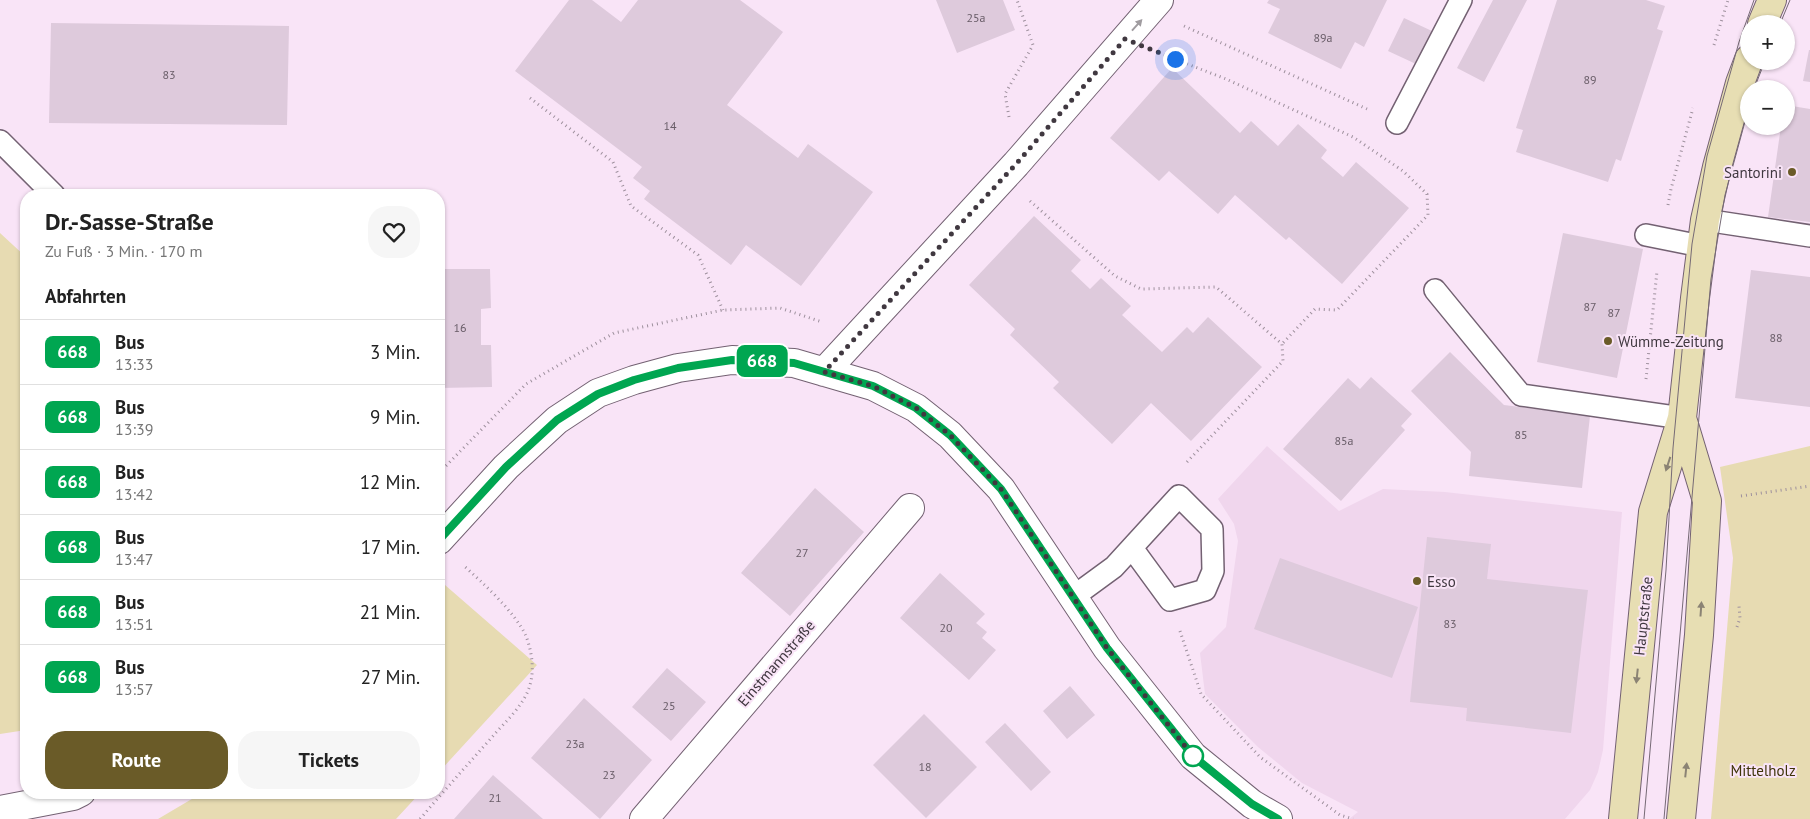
<!DOCTYPE html>
<html lang="de">
<head>
<meta charset="utf-8">
<style>
  :root { --surface:#fff; --page:#f6f6f6; --text:#222; --muted:#767676; --line:#e0e0e0; --accent:#6a5b28 }
  body { margin:0; font-family:"PT Sans",sans-serif; background:var(--page); color:var(--text); height:100vh; display:flex; flex-direction:column; font-size:19px; white-space:nowrap }
  * { box-sizing:border-box; margin:0 }
  p { font-size:16px; color:var(--muted) }
  .icon { flex:none; width:28px; height:28px; fill:none; stroke:currentColor; stroke-width:2; stroke-linecap:round; stroke-linejoin:round }
  .map { position:relative; flex:1; overflow:hidden }
  .details { position:absolute; left:20px; top:189px; width:425px; height:610px; display:flex; flex-direction:column; background:var(--surface); border-radius:20px; box-shadow:0 1px 4px #0004 }
  .details>* { flex:none }
  .badge { padding:0 10px; border-radius:8px; font-size:18px; line-height:32px }
  .tools { position:absolute; left:1740px; top:15px; display:grid; gap:10px }
  .tools a { display:grid; place-items:center; width:55px; height:55px; border-radius:50%; background:var(--surface); box-shadow:0 1px 4px #0004; font-size:25px }
  .you { position:absolute; width:25px; height:25px; margin:-12px; border:4px solid #fff; border-radius:50%; background:#1a73e8; box-shadow:0 0 0 8px #1a73e833 }
  .map>.badge { position:absolute; translate:-50% -50%; box-shadow:0 0 0 2px #fff }
  h2 { padding:0 25px; font-size:19px; line-height:45px }
  .round { display:grid; place-items:center; flex:none; width:52px; height:52px; border-radius:20px; background:var(--page) }
  .headline { display:flex; align-items:center; justify-content:space-between; height:85px; padding:0 25px }
  h1 { font-size:24px; font-weight:800; line-height:38px }
  .primary-button { display:flex; gap:10px; margin-top:auto; padding:10px 25px }
  .primary-button a { flex:1; height:58px; border-radius:20px; background:var(--accent); color:#fff; font-size:20px; font-weight:800; line-height:58px; text-align:center }
  .primary-button a+a { background:var(--page); color:var(--text) }
  ul { padding:0; list-style:none }
  li { display:flex; align-items:center; gap:15px; height:65px; padding:0 25px; border-top:1px solid var(--line) }
  li div { flex:1 }
  li b { display:block; font-size:19px }
  li em { font-style:normal }
  li .badge { min-width:55px; font-weight:700; text-align:center }
  .map>svg:first-child { display:block }
  .built { fill:#f0d6ed }
  .green { fill:#e7dbb2 }
  .building { fill:#decadc }
  .lines { fill:none; stroke-linecap:round; stroke-linejoin:round }
  .lane-casing { stroke:#736172; stroke-width:24 }
  .street-casing { stroke:#736172; stroke-width:30 }
  .secondary-casing { stroke:#736172; stroke-width:30 }
  .path { stroke:#9e909d; stroke-width:3; stroke-dasharray:1 4; stroke-linecap:butt }
  .lane { stroke:#fff; stroke-width:21 }
  .street { stroke:#fff; stroke-width:28 }
  .secondary { stroke:#e7deb3; stroke-width:28 }
  .tram { stroke:#766a75; stroke-width:1 }
  .oneway { fill:#a09ca0 }
  .oneway2 { fill:#8b8374 }
  .line-casing { stroke:#fff; stroke-width:11 }
  .line { stroke:#00a651; stroke-width:8 }
  .walk { stroke:#403840; stroke-width:5; stroke-dasharray:0 9 }
  .poi-dot { fill:#6a5b28; stroke:#f9e4f7; stroke-width:2 }
  .stop-dot { fill:#fff; stroke:#00a651; stroke-width:2.5 }
  .labels { text-anchor:middle; dominant-baseline:central; stroke-width:4; stroke-linejoin:round; paint-order:stroke }
  .number-label { font-size:12px; fill:#685c67 }
  .poi-label { font-size:15px; fill:#403840; stroke:#f9e4f7; text-anchor:start }
  .street-label { font-size:15px; fill:#403840; stroke:#f9e4f7 }
  .park-label { font-size:15px; fill:#3e3308; stroke:#f9e4f7 }
</style>
</head>
<body>
<div class="map">
<svg width="1810" height="819" viewBox="0 0 1810 819">
  <rect width="100%" height="100%" fill="#f9e4f7"/>
  <path class="built" d="M1267 446 1339 511 1383 489 1445 492 1622 512 1603 750 1598 772 1590 790 1565 819H1349L1358 812 1302 783 1258 747 1205 694 1200 653 1226 627 1238 541 1234 524 1218 499Z"/>
  <path class="green" d="M0 233 26 257V730L0 734Z
    M1810 446V819H1711L1733 558 1720 467Z
    M445 585 537 665 439 772V593Z
    M202 793V792L420 793 396 819H158Z"/>
  <path class="building" d="M569 0H592L621 22 638 0H740L783 32 727 105 798 158 808 144 873 192 801 286 746 245 731 265 644 199 650 191 633 178 642 167 515 71Z
    M936 0H1003L1015 30 957 53Z
    M1269 0H1387L1364 47 1355 42 1341 69 1268 33 1280 9 1267 3Z
    M1493 0H1527L1484 82 1457 68Z
    M1557 0H1646L1665 6 1657 29 1663 31 1621 161 1616 159 1608 182 1516 152 1523 130 1516 128Z
    M1404 18 1432 31 1416 64 1388 51Z
    M51 23 289 26 287 125 49 123Z
    M1809 50H1810V82L1803 81Z
    M1172 68 1240 133 1251 121 1278 146 1298 124 1327 150 1321 158 1343 177 1356 162 1409 208 1342 284 1289 237 1286 240 1235 195 1218 214 1169 171 1159 181 1110 138Z
    M1786 105 1810 109V222L1768 217 1781 126H1786Z
    M1034 216 1081 260 1071 271 1090 289 1101 278 1131 306 1122 315 1162 352 1187 327 1193 333 1208 317 1262 367 1191 441 1151 403 1112 444 1053 388 1059 382 1010 335 1015 329 969 285Z
    M1563 233 1643 249 1617 378 1537 362Z
    M439 269H490L491 308 481 309V345H491L492 387 439 388Z
    M1751 270 1810 277V407L1735 398Z
    M1450 352 1504 405 1590 416 1582 488 1469 476 1471 452 1411 391Z
    M1371 377 1412 414 1401 426 1405 430 1341 501 1283 449 1348 378 1360 389Z
    M815 488 864 532 790 616 741 573Z
    M1427 537 1491 544 1487 579 1588 590 1571 733 1466 721 1467 708 1410 702Z
    M1280 558 1418 607 1392 678 1254 629Z
    M940 573 985 614 976 623 987 632 982 638 996 650 969 680 900 618Z
    M667 668 706 702 671 741 632 707Z
    M1070 686 1095 715 1067 739 1043 711Z
    M584 698 652 760 600 819 531 758Z
    M924 714 977 767 926 818 873 765Z
    M1005 723 1051 772 1031 791 985 742Z
    M493 775 543 819H454Z"/>
  <g class="lines">
    <defs>
      <path id="lane" d="M1397 123 1461 0
        M0 141 54 195
        M1705 220 1810 236
        M1646 235 1701 246
        M1435 290 1521 395 1682 418
        M1073 597 1114 567 1179 496 1212 529 1213 571 1205 590 1170 600 1132 548"/>
      <path id="street" d="M824 372 1016 164 1159 0
        M439 540 506 467 557 420 598 393 634 380 678 368 732 360 794 363 873 386 916 408 950 435 1001 489 1107 648 1193 756 1252 804 1278 819
        M0 810 73 796 81 792
        M644 819 910 508"/>
      <path id="secondary" d="M1762 24 1772 0
        M1623 819 1653 512 1682 418 1695 298 1705 220 1717 167 1740 83 1749 59
        M1681 819 1699 635 1707 501 1682 418"/>
    </defs>
    <use href="#lane" class="lane-casing"/>
    <use href="#street" class="street-casing"/>
    <use href="#secondary" class="secondary-casing"/>
    <path class="path" d="M1184 26 1367 109
      M1714 45 1728 0
      M1159 53 1226 79 1353 137 1403 171 1427 194 1428 215 1337 310 1315 309 1282 344
      M530 98 613 162 631 206 698 255 723 310
      M1009 117 1005 94 1033 45 1017 0
      M1030 201 1115 276 1141 289 1216 287 1282 344 1283 361 1185 464
      M1668 205 1671 189 1693 108
      M1646 379 1657 271
      M439 473 526 384 614 333 723 310 780 308 822 322
      M1741 496 1810 486
      M1737 627 1740 618 1739 606
      M1180 631 1201 694 1260 757 1340 815 1353 819
      M420 819C444 791 468 764 493 736 505 722 523 706 529 688 535 671 532 652 526 636 515 612 483 583 463 565"/>
    <use href="#lane" class="lane"/>
    <use href="#street" class="street"/>
    <use href="#secondary" class="secondary"/>
    <path class="tram" d="M1780 24 1790 0
      M1754 89 1765 61
      M1644 819 1666 570 1673 448 1692 244 1707 156 1739 42 1754 0
      M1664 819 1711 279 1725 195 1749 107"/>
  </g>
  <defs><path id="oneway-solid" d="M-6-.8H1V-3.2L6.5 0L1 3.2V.8H-6Z" transform="scale(1.25)"/></defs>
  <use class="oneway" href="#oneway-solid" transform="translate(1137 25) rotate(-48)"/>
  <g class="oneway2">
    <use href="#oneway-solid" transform="translate(1668 464) rotate(108)"/>
    <use href="#oneway-solid" transform="translate(1701 609) rotate(-86)"/>
    <use href="#oneway-solid" transform="translate(1637 676) rotate(96)"/>
    <use href="#oneway-solid" transform="translate(1686 770) rotate(-84)"/>
  </g>
  <g class="lines">
    <defs>
      <path id="line" d="M439 540 506 467 557 420 598 394 634 380 678 368 732 360 794 363 873 386 916 408 950 435 1001 489 1107 648 1193 756 1252 804 1278 819"/>
    </defs>
    <use href="#line" class="line-casing"/>
    <use href="#line" class="line"/>
    <path class="walk" d="M1175 59 1125 39 1016 164 824 372 873 386 916 408 950 435 963 449 1001 489 1107 648 1193 756"/>
  </g>
  <g class="poi-dot">
    <circle cx="1792" cy="172" r="5"/>
    <circle cx="1608" cy="341" r="5"/>
    <circle cx="1417" cy="581" r="5"/>
  </g>
  <circle class="stop-dot" cx="1193" cy="756" r="10"/>
  <g class="labels">
    <g class="number-label">
      <text x="976" y="17">25a</text>
      <text x="1323" y="37">89a</text>
      <text x="169" y="74">83</text>
      <text x="1590" y="79">89</text>
      <text x="670" y="125">14</text>
      <text x="1590" y="306">87</text>
      <text x="1614" y="312">87</text>
      <text x="460" y="327">16</text>
      <text x="1776" y="337">88</text>
      <text x="1521" y="434">85</text>
      <text x="1344" y="440">85a</text>
      <text x="802" y="552">27</text>
      <text x="1450" y="623">83</text>
      <text x="946" y="627">20</text>
      <text x="669" y="705">25</text>
      <text x="575" y="743">23a</text>
      <text x="925" y="766">18</text>
      <text x="609" y="774">23</text>
      <text x="495" y="797">21</text>
    </g>
    <g class="poi-label">
      <text x="1782" y="172" text-anchor="end">Santorini</text>
      <text x="1618" y="341">Wümme-Zeitung</text>
      <text x="1427" y="581">Esso</text>
    </g>
    <g class="street-label">
      <text transform="translate(1643 616) rotate(-84)">Hauptstraße</text>
      <text transform="translate(776 663) rotate(-49)">Einstmannstraße</text>
    </g>
    <g class="park-label">
      <text x="1763" y="770">Mittelholz</text>
    </g>
  </g>
</svg>
<div class="tools">
<a>+</a>
<a>−</a>
</div>
<div class="you" style="left:1175px;top:59px"></div>
<b class="badge" style="left:762px;top:361px;background:#00a651;color:#fff">668</b>
<section class="details">
<div class="headline"><div><h1>Dr.-Sasse-Straße</h1><p>Zu Fuß · 3 Min. · 170 m</p></div><a class="round"><svg class="icon" aria-label="heart" viewBox="0 0 24 24"><path d="M12 20l-8-8c-3-5 5-10 8-4 3-6 11-1 8 4z"/></svg></a></div>
<h2>Abfahrten</h2>
<ul>
<li><span class="badge" style="background:#00a651;color:#fff">668</span><div><b>Bus</b><p>13:33</p></div><em>3 Min.</em></li>
<li><span class="badge" style="background:#00a651;color:#fff">668</span><div><b>Bus</b><p>13:39</p></div><em>9 Min.</em></li>
<li><span class="badge" style="background:#00a651;color:#fff">668</span><div><b>Bus</b><p>13:42</p></div><em>12 Min.</em></li>
<li><span class="badge" style="background:#00a651;color:#fff">668</span><div><b>Bus</b><p>13:47</p></div><em>17 Min.</em></li>
<li><span class="badge" style="background:#00a651;color:#fff">668</span><div><b>Bus</b><p>13:51</p></div><em>21 Min.</em></li>
<li><span class="badge" style="background:#00a651;color:#fff">668</span><div><b>Bus</b><p>13:57</p></div><em>27 Min.</em></li>
</ul>
<div class="primary-button"><a>Route</a><a>Tickets</a></div>
</section>
</div>
</body>
</html>
